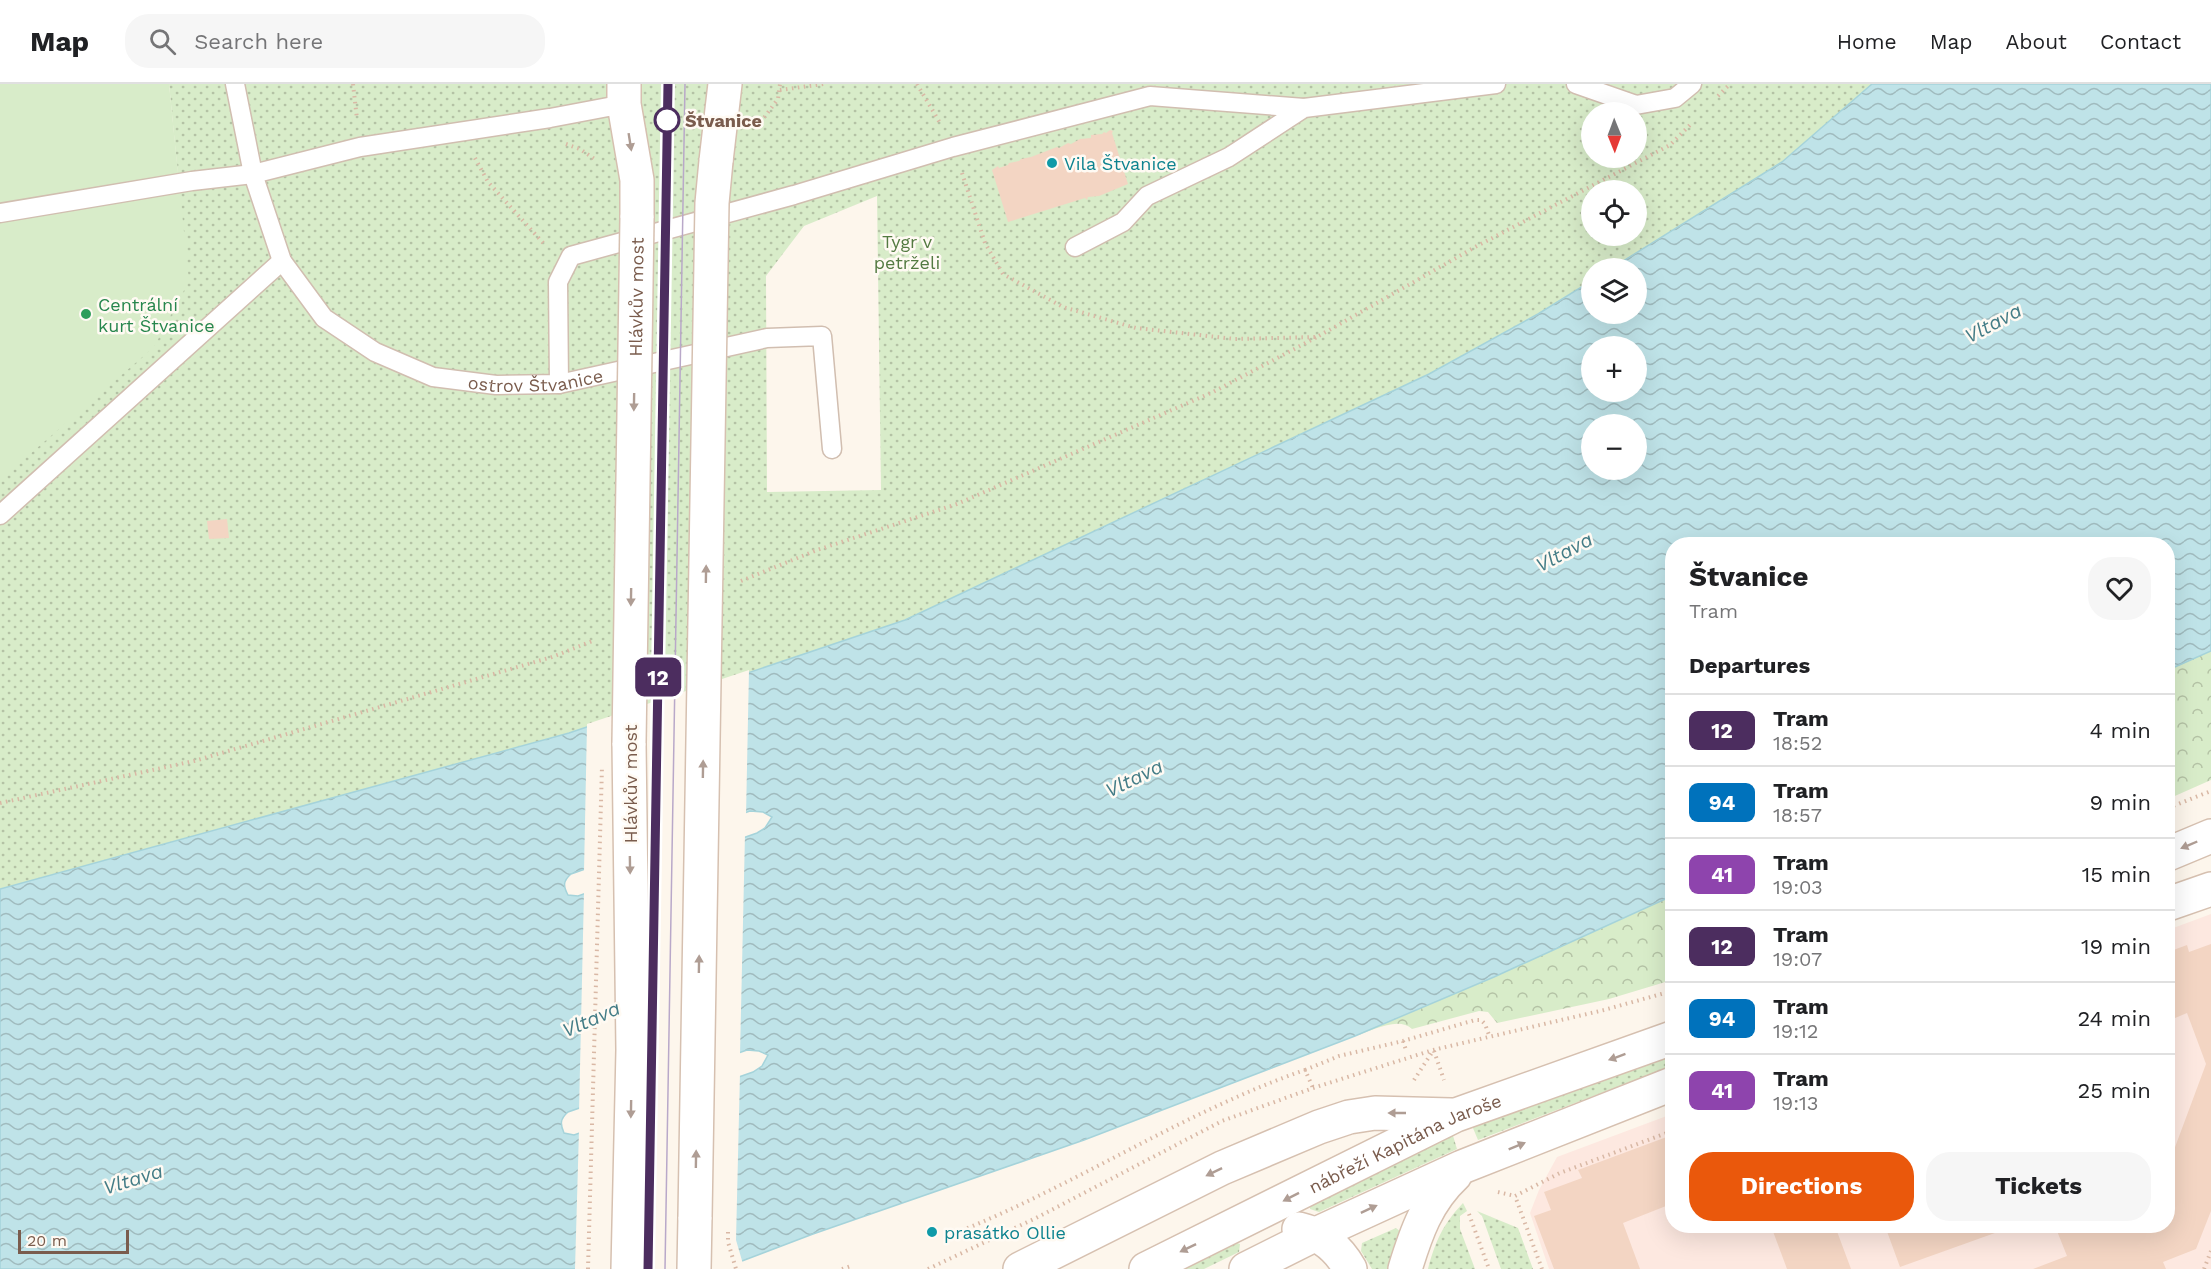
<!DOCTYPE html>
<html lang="en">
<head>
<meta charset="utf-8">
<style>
  :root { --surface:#fff; --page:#f6f6f6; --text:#202124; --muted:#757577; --line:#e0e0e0; --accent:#ea580c }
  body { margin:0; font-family:"Work Sans",sans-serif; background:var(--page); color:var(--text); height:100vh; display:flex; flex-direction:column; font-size:22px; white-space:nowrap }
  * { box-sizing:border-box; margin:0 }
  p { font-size:20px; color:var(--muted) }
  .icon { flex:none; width:33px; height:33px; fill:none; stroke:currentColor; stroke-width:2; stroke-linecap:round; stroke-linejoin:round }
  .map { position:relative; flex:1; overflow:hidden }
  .side { position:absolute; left:1665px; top:453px; width:510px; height:696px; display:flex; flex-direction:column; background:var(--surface); border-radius:24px; box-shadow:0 6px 24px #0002 }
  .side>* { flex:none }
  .badge { padding:0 12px; border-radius:9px; font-size:21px; line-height:39px }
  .needle { width:39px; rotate:179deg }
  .fabs { position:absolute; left:1581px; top:18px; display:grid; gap:12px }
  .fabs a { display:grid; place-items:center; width:66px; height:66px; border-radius:50%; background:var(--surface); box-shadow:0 6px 24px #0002; font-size:30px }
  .scale { position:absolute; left:18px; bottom:15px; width:111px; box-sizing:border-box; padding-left:6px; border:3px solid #7a5c4d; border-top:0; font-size:16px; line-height:21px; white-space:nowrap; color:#7a5c4d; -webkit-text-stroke:4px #fffaf3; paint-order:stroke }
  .map>.badge { position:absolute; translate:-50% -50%; box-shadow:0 0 0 3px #fff }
  h2 { padding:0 24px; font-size:22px; line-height:54px }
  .round { display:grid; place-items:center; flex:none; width:63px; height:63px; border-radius:24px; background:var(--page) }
  .summary { display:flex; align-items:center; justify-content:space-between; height:102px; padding:0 24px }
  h1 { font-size:28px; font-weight:700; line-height:45px }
  .action { display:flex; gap:12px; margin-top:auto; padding:12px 24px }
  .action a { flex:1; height:69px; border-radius:24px; background:var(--accent); color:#fff; font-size:24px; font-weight:700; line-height:69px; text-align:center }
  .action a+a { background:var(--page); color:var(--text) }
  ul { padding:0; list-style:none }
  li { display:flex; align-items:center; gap:18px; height:72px; padding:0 24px; border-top:2px solid var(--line) }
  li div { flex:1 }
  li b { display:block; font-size:22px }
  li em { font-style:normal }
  li .badge { min-width:66px; font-weight:700; text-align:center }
  header { display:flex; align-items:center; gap:36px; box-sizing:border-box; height:84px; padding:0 30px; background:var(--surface); border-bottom:2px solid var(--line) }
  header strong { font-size:28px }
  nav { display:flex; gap:33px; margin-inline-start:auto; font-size:21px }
  .search { width:420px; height:54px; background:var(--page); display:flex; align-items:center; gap:15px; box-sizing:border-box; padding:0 21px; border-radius:24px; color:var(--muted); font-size:22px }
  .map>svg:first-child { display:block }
  .commercial { fill:#fde8e0 }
  .green { fill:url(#green-dots); fill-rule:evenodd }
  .forest { fill:url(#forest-crowns) }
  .pitch { fill:#d8ecc9 }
  .water { fill:url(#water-waves); stroke:#a5d3da; stroke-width:1.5; fill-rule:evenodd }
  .pier { fill:#fdf6ec }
  .building { fill:#f3d5c3 }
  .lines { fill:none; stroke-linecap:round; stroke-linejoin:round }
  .lane-casing { stroke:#d1beb0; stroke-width:21 }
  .secondary-casing { stroke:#d6c0b0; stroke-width:36 }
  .path { stroke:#d9b8a5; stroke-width:4; stroke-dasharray:1.5 4.5; stroke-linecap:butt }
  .lane { stroke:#fff; stroke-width:18 }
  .secondary { stroke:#fff; stroke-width:33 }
  .tram { stroke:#b9a8c9; stroke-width:1.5 }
  .secondary-bridge-casing { stroke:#d6c0b0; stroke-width:36; stroke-linecap:butt }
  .path-bridge { stroke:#d9b8a5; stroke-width:4; stroke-dasharray:1.5 4.5; stroke-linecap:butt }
  .secondary-bridge { stroke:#fff; stroke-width:33 }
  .oneway { fill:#af9d94 }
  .line-casing { stroke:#fff; stroke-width:14 }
  .line { stroke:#4c2d5f; stroke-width:9 }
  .stop-dot { fill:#fff; stroke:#4c2d5f; stroke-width:3 }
  .culture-dot { fill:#0f9aa8; stroke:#fffaf3; stroke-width:2 }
  .leisure-dot { fill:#2e9e5b; stroke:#fffaf3; stroke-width:2 }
  .labels { text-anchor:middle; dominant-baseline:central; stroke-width:5; stroke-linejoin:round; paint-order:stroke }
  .stop-label { font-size:18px; font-weight:bold; fill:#7a5c4d; stroke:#fffaf3; text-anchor:start }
  .culture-label { font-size:18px; fill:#0d838f; stroke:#fffaf3; text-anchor:start }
  .park-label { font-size:18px; fill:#537a41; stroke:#fffaf3 }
  .street-label { font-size:18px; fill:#7a5c4d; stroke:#fffaf3 }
  .leisure-label { font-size:18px; fill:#27864d; stroke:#fffaf3; text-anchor:start }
  .water-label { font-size:20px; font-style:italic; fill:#437c86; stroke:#fffaf3 }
</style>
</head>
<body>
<header>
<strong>Map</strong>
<div class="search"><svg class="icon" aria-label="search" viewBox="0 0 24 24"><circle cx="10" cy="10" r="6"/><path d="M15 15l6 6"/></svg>Search here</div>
<nav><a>Home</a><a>Map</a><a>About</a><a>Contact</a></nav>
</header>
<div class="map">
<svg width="2211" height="1185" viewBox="0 0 2211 1185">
  <defs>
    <pattern id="green-dots" width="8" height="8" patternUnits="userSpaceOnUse" patternTransform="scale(1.5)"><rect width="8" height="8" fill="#d8ecc9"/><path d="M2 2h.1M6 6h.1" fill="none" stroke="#b4c2a5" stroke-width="1.8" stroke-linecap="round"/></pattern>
    <pattern id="forest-crowns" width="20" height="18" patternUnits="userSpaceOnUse" patternTransform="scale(1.5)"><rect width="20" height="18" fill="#d8ecc9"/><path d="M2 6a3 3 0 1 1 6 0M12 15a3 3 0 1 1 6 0" fill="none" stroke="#b4c2a5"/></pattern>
    <pattern id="water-waves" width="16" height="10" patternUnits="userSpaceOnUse" patternTransform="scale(1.5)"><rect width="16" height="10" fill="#bfe3e8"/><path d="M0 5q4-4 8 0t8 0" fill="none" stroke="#a0bbbe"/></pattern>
  </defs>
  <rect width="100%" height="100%" fill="#fdf6ec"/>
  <path class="commercial" d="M2211 830V1185H1549L1530 1129 1539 1106 1557 1073 1672 1030V1142H2168V846Z"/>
  <path class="green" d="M169 0H1872L1782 78 1612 184H1592L1591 197 1538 230 1429 290 905 536 569 649 0 805V380L180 111ZM1592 28H1636V74H1592ZM1592 106H1636V152H1592ZM877 112 881 406 767 408 766 192 804 142Z
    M1672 966V982L1478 1056 1470 1037Z
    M1451 1045 1457 1065 1319 1128 1310 1125V1122Z
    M1463 1119 1467 1127 1460 1132V1145L1475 1185H1428C1435 1158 1443 1140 1463 1119Z
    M1477 1127 1518 1144 1533 1185H1501L1482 1132Z
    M1396 1144 1401 1148 1391 1185H1372L1361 1167 1362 1159Z
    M1234 1158 1240 1160 1239 1168 1204 1185H1177Z"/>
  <path class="forest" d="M2211 567V696L2168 715V586Z
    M1672 812V896L1609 915 1497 939 1488 928 1479 927 1412 945C1398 932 1372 947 1355 952L1494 893Z"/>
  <path class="pitch" d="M0 0H169L189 197 154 263 0 396Z"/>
  <path class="water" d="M1872 0H2211V567L2168 586V460H1672V812L1494 893 1355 952 1084 1056 813 1150 721 1185H0V805L569 649 905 536 1429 290 1538 230 1591 197 1592 230H1636V184H1612L1782 78ZM1592 262H1636V308H1592ZM1592 340H1636V386H1592ZM750 727 763 728 772 733 765 744 757 749 578 812 568 811C563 802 563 797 571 790ZM747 966 759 967 768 971 762 982 753 988 574 1051 564 1049C560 1040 560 1035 568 1028Z"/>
  <path class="pier" d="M749 586 746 732 584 788 587 640Z
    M745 750 740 971 579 1028 584 807Z
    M740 989 736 1156 743 1180 729 1185H575L579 1046Z"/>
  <path class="building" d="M1110 46 1113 47 1112 49 1128 100 1099 112 1088 113 1087 116 1085 114 1008 138 992 86 998 82 999 84 1008 81 1009 79 1019 77 1021 75 1031 73 1057 63 1059 64 1068 59 1071 60 1080 55 1091 54V51L1102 50 1104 48 1106 49Z
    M227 435 229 454 209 455 207 437Z
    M2211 860V1127L2196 1165 2163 1178 2166 1185H2033L2067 1172 2055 1142H2168V1082L2206 980 2187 929 2168 937V868L2187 861 2189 868Z
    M1672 1051V1140L1666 1122 1623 1139 1640 1185H1554L1534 1132 1551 1126 1544 1108 1582 1094 1578 1086Z
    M1696 1142H1719L1699 1149Z
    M1771 1142H1835L1851 1185H1787Z
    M1885 1142H2005L2006 1145 1900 1183Z"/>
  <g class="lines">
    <defs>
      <g id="lane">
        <path id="s1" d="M235 0 253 90 282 177 324 234 375 268 433 293 496 301 559 300 767 254 822 252 832 365"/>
        <path d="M1576 0 1636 21 1675 14 1692 0"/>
        <path d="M0 129 192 97 253 90 360 63 550 34 624 20"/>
        <path d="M1075 163 1123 138 1147 112 1229 73 1304 24 1496 0"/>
        <path d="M559 300 558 198 571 172 794 111 953 63 1150 12 1304 24"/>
        <path d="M0 431 282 177"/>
      </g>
      <g id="secondary">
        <path d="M624 0V20L637 96V134"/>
        <path d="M716 77 725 0"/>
        <path d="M2168 770 2211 752"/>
        <path d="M2168 820 2211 805"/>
        <path d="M1299 1145C1321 1150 1339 1165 1350 1185"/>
        <path d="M628 1185 633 966 629 659"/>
        <path d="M694 1185 695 1133"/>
        <path d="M1020 1185 1222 1084 1319 1043 1349 1033 1375 1029 1451 1031"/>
        <path id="s2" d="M1146 1185 1456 1031 1672 954"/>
        <path d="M1246 1185 1316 1150 1462 1083 1672 1000"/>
        <path d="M1405 1185C1416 1149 1427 1117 1455 1091"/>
      </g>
    </defs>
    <use href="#lane" class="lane-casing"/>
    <use href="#secondary" class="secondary-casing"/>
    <path class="path" d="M353 0 357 35
      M917 0 940 39
      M780 6 824 0
      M1718 12 1730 0
      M757 43 778 15 780 0
      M566 60 580 65 596 76
      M475 74 488 98 545 161
      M962 89 985 159 1003 190 1063 223 1136 244 1235 255 1317 253 1477 162 1670 61 1692 39
      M741 497 817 466 957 420 1213 308 1317 253
      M0 719 194 677 552 573 595 556
      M2168 724 2211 707
      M1403 957 1406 966
      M1434 967 1444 996
      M1305 986 1339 972 1403 957 1475 936H1481L1485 940 1489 951
      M1414 996 1433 967
      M1498 1108 1515 1112
      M1469 1130 1489 1185
      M945 1153C1069 1106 1180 1029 1305 986L1313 1004
      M842 1185 851 1182
      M928 1185 1036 1134 1222 1037 1313 1004 1433 966 1604 926 1672 907
      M1542 1185 1515 1112 1560 1089 1672 1047
      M2204 1185 2211 1167"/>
    <use href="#lane" class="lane"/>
    <use href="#secondary" class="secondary"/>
    <path class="tram" d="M648 1185 668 0
      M665 1185 685 0"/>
    <defs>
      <g id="secondary-bridge">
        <path id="s3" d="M629 659 637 134"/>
        <path d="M695 1133 712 119 716 77"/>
      </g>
    </defs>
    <use href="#secondary-bridge" class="secondary-bridge-casing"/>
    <path class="path-bridge" d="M728 1148V1158L736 1185
      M588 1185 602 682"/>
    <use href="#secondary-bridge" class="secondary-bridge"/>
  </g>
  <defs><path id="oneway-solid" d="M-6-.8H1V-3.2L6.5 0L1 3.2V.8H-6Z" transform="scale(1.5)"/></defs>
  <g class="oneway">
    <use href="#oneway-solid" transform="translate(630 58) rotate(81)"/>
    <use href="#oneway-solid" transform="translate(634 318) rotate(91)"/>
    <use href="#oneway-solid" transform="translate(706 490) rotate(-89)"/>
    <use href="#oneway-solid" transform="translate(631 513) rotate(91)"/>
    <use href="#oneway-solid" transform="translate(703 685) rotate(-89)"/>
    <use href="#oneway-solid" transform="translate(2189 761) rotate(157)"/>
    <use href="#oneway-solid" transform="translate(630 781) rotate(89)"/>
    <use href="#oneway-solid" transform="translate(699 880) rotate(-89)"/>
    <use href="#oneway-solid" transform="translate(1617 973) rotate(160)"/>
    <use href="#oneway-solid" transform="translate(631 1025) rotate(91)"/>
    <use href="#oneway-solid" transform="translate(1397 1029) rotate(-180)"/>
    <use href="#oneway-solid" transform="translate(1517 1062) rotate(-22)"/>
    <use href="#oneway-solid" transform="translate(696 1075) rotate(-89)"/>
    <use href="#oneway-solid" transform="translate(1214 1088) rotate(154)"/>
    <use href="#oneway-solid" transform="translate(1291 1113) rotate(153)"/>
    <use href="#oneway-solid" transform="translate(1369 1125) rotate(-25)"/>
    <use href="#oneway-solid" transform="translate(1188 1164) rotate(154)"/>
  </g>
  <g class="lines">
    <defs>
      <path id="line" d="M648 1185 668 0"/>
    </defs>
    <use href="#line" class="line-casing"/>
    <use href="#line" class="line"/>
  </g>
  <circle class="stop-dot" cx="667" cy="36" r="12"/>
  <g class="culture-dot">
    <circle cx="1052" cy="79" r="6"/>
    <circle cx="932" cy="1148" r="6"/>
  </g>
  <circle class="leisure-dot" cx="86" cy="230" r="6"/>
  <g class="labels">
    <g class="stop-label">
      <text x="685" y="36">Štvanice</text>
    </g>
    <g class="culture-label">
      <text x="1064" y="79">Vila Štvanice</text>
      <text x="944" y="1148">prasátko Ollie</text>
    </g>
    <g class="park-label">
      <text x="907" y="157">Tygr v<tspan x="907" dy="21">petrželi</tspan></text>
    </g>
    <g class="street-label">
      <text stroke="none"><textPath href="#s3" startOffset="446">Hlávkův most</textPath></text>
      <text stroke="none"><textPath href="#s1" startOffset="482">ostrov Štvanice</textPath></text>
      <text transform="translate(630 700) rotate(-90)">Hlávkův most</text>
      <text stroke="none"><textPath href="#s2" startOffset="288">nábřeží Kapitána Jaroše</textPath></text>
    </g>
    <g class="leisure-label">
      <text x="98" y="220">Centrální<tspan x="98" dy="21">kurt Štvanice</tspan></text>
    </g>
    <g class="water-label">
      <text transform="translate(1993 239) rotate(-28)">Vltava</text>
      <text transform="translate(1564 468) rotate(-28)">Vltava</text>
      <text transform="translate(1134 694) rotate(-26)">Vltava</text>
      <text transform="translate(591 935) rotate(-24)">Vltava</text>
      <text transform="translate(133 1095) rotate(-17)">Vltava</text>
    </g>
  </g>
</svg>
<div class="fabs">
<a><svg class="needle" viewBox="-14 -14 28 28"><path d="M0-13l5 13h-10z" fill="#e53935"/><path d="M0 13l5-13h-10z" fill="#757577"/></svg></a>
<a><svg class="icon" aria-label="locate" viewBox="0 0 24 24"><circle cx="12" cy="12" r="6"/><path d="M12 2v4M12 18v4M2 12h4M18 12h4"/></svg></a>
<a><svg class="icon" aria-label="layers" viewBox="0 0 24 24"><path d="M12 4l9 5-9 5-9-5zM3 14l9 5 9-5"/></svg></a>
<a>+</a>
<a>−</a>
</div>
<div class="scale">20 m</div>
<b class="badge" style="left:658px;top:593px;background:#4c2d5f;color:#fff">12</b>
<section class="side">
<div class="summary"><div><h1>Štvanice</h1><p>Tram</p></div><a class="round"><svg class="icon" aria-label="heart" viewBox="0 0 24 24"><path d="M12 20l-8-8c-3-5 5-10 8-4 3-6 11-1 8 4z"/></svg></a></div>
<h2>Departures</h2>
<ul>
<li><span class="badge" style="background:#4c2d5f;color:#fff">12</span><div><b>Tram</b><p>18:52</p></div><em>4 min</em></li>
<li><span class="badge" style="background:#0072bc;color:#fff">94</span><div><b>Tram</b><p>18:57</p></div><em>9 min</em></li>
<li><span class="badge" style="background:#8e44ad;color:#fff">41</span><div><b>Tram</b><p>19:03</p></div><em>15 min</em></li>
<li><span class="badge" style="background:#4c2d5f;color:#fff">12</span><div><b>Tram</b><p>19:07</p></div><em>19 min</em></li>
<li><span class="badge" style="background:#0072bc;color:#fff">94</span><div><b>Tram</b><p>19:12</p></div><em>24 min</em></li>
<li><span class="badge" style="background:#8e44ad;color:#fff">41</span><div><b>Tram</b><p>19:13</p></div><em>25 min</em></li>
</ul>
<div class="action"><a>Directions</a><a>Tickets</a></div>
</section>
</div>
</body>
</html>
